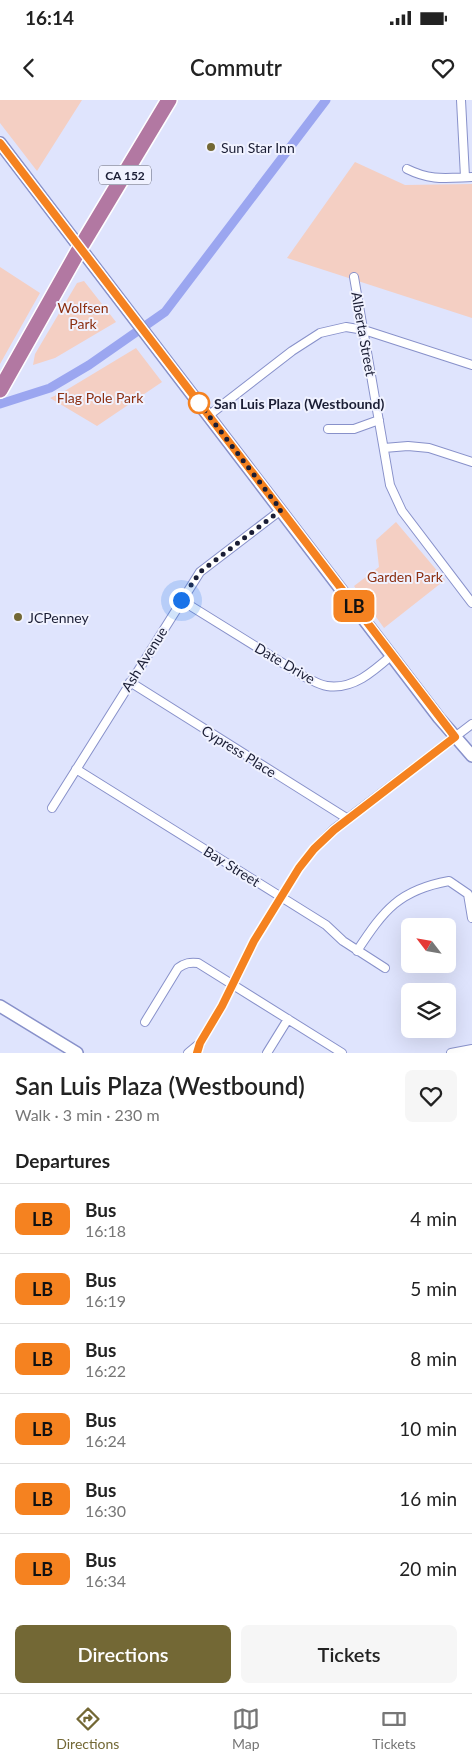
<!DOCTYPE html>
<html lang="en">
<head>
<meta charset="utf-8">
<style>
  :root { --surface:#fff; --page:#f6f6f6; --text:#222; --muted:#767676; --line:#e0e0e0; --accent:#736835 }
  body { margin:0; font-family:Lato,sans-serif; background:var(--page); color:var(--text); height:100vh; display:flex; flex-direction:column; font-size:19px; white-space:nowrap }
  * { box-sizing:border-box; margin:0 }
  p { font-size:16px; color:var(--muted) }
  .icon { flex:none; width:28px; height:28px; fill:none; stroke:currentColor; stroke-width:2; stroke-linecap:round; stroke-linejoin:round }
  .map { position:relative; height:953px; overflow:hidden }
  .side { display:flex; flex-direction:column; background:var(--surface); flex:1 }
  .side>* { flex:none }
  .badge { padding:0 10px; border-radius:8px; font-size:18px; line-height:32px }
  .needle { width:32px; rotate:301deg }
  .tools { position:absolute; left:401px; top:818px; display:grid; gap:10px }
  .tools a { display:grid; place-items:center; width:55px; height:55px; border-radius:8px; background:var(--surface); box-shadow:0 5px 20px #0002; font-size:25px }
  .you { position:absolute; width:25px; height:25px; margin:-12px; border:4px solid #fff; border-radius:50%; background:#1a73e8; box-shadow:0 0 0 8px #1a73e833 }
  .map>.badge { position:absolute; translate:-50% -50%; box-shadow:0 0 0 2px #fff }
  h2 { padding:0 15px; font-size:19px; line-height:45px }
  .round { display:grid; place-items:center; flex:none; width:52px; height:52px; border-radius:8px; background:var(--page) }
  .head { display:flex; align-items:center; justify-content:space-between; height:85px; padding:0 15px }
  h1 { font-size:24px; font-weight:600; line-height:38px }
  .primary-button { display:flex; gap:10px; margin-top:auto; padding:10px 15px }
  .primary-button a { flex:1; height:58px; border-radius:8px; background:var(--accent); color:#fff; font-size:20px; font-weight:600; line-height:58px; text-align:center }
  .primary-button a+a { background:var(--page); color:var(--text) }
  ul { padding:0; list-style:none }
  li { display:flex; align-items:center; gap:15px; height:70px; padding:0 15px; border-top:1px solid var(--line) }
  li div { flex:1 }
  li b { display:block; font-size:19px }
  li em { font-style:normal }
  li .badge { min-width:55px; font-weight:700; text-align:center }
  .status { display:flex; justify-content:space-between; align-items:center; height:35px; padding:0 25px; background:var(--surface); direction:ltr }
  .status svg { height:14px; fill:currentColor }
  header { display:flex; justify-content:space-between; align-items:center; height:65px; padding:0 15px; background:var(--surface); font-size:22px; font-weight:600 }
  .dock { display:flex; justify-content:space-around; align-items:center; height:70px; border-top:1px solid var(--line); background:var(--surface); font-size:14px; color:var(--muted) }
  .dock a { display:grid; justify-items:center; gap:2px }
  .dock .active { color:var(--accent) }
  .map>svg:first-child { display:block }
  .green { fill:#f4cfc3 }
  .lines { fill:none; stroke-linecap:round; stroke-linejoin:round }
  .canal { stroke:#9ba6f0; stroke-width:9 }
  .street-casing { stroke:#8891ca; stroke-width:10 }
  .secondary-casing { stroke:#8891ca; stroke-width:14 }
  .highway-casing { stroke:#fff; stroke-width:18 }
  .street { stroke:#fff; stroke-width:8 }
  .secondary { stroke:#fff; stroke-width:11 }
  .highway { stroke:#b278a2; stroke-width:15 }
  .line-casing { stroke:#fff; stroke-width:11 }
  .line { stroke:#f58220; stroke-width:8 }
  .walk { stroke:#1b1e35; stroke-width:5; stroke-dasharray:0 9 }
  .poi-dot { fill:#736835; stroke:#f0f2ff; stroke-width:2 }
  .stop-dot { fill:#fff; stroke:#f58220; stroke-width:2.5 }
  .labels { text-anchor:middle; dominant-baseline:central; stroke-width:4; stroke-linejoin:round; paint-order:stroke }
  .shield { fill:#f0f2ff; stroke:#5b5e72; stroke-width:1 }
  .shield-label { font-size:12px; font-weight:bold; fill:#1b1e35 }
  .poi-label { font-size:14px; fill:#1b1e35; stroke:#f0f2ff; text-anchor:start }
  .park-label { font-size:14px; fill:#8c2f11; stroke:#f0f2ff }
  .street-label { font-size:14px; fill:#1b1e35; stroke:#f0f2ff }
  .stop-label { font-size:14px; font-weight:bold; fill:#1b1e35; stroke:#f0f2ff; text-anchor:start }
</style>
</head>
<body>
<div class="status"><b>16:14</b><svg viewBox="0 0 49 12"><path d="M0 12V9h3v3zM5 12V6h3v6zM10 12V3h3v9zM15 12V0h3v12zM26 1h20v11H26zM47 4h2v5h-2z"/></svg></div>
<header><svg class="icon" aria-label="back" viewBox="0 0 24 24"><path d="M15 5l-7 7 7 7"/></svg>Commutr<svg class="icon" aria-label="heart" viewBox="0 0 24 24"><path d="M12 20l-8-8c-3-5 5-10 8-4 3-6 11-1 8 4z"/></svg></header>
<div class="map">
<svg width="472" height="953" viewBox="0 0 472 953">
  <rect width="100%" height="100%" fill="#dfe4fd"/>
  <path class="green" d="M0 0H82L37 71 0 23Z
    M355 62 405 85 472 84V218L287 158Z
    M0 167 40 193 0 264Z
    M84 181 116 222 55 258 33 265 35 254 77 183Z
    M136 248 162 282 97 326 50 298 63 292Z
    M396 422 445 480 384 528 354 486 379 467 376 440Z"/>
  <g class="lines">
    <path class="canal" d="M0 304 50 288 89 265 165 212 326 0"/>
    <defs>
      <path id="street" d="M461 0 465 77
        M407 69C431 81 446 78 472 77
        M354 177 390 385 402 411 472 503
        M208 316 292 251 320 233 346 227 364 230 472 265
        M328 329H354L379 320
        M384 348 408 346 429 348 472 362
        M181 500 305 577C312 580 319 585 327 586 353 590 374 571 392 555
        M130 582 348 719
        M76 669 326 825 343 841 385 868
        M52 708 200 472 281 410
        M357 851C384 810 399 790 449 781L468 794 472 818
        M145 922 178 868C185 863 190 862 198 863L342 953
        M188 953 200 943
        M197 953 200 943 222 906 254 841 299 768 314 749 334 729 472 624
        M267 953 288 919
        M451 953 472 949"/>
      <path id="secondary" d="M0 43 439 618 472 656
        M0 906 77 953"/>
      <path id="highway" d="M0 290 80 148 169 0"/>
    </defs>
    <use href="#street" class="street-casing"/>
    <use href="#secondary" class="secondary-casing"/>
    <use href="#highway" class="highway-casing"/>
    <use href="#street" class="street"/>
    <use href="#secondary" class="secondary"/>
    <use href="#highway" class="highway"/>
  </g>
  <g class="lines">
    <defs>
      <path id="line" d="M0 43 455 637 334 730 314 749 299 768 254 841 222 906 200 943 197 953"/>
    </defs>
    <use href="#line" class="line-casing"/>
    <use href="#line" class="line"/>
    <path class="walk" d="M181 500 200 472 281 410 199 303"/>
  </g>
  <g class="poi-dot">
    <circle cx="211" cy="47" r="5"/>
    <circle cx="18" cy="517" r="5"/>
  </g>
  <circle class="stop-dot" cx="199" cy="303" r="10"/>
  <g class="labels">
    <rect class="shield" x="99" y="65.5" width="52" height="19" rx="4"/>
    <g class="shield-label">
      <text x="125" y="75">CA 152</text>
    </g>
    <g class="poi-label">
      <text x="221" y="47">Sun Star Inn</text>
      <text x="28" y="517">JCPenney</text>
    </g>
    <g class="park-label">
      <text x="83" y="207">Wolfsen<tspan x="83" dy="16">Park</tspan></text>
      <text x="100" y="297">Flag Pole Park</text>
      <text x="405" y="476">Garden Park</text>
    </g>
    <g class="street-label">
      <text transform="translate(364 234) rotate(80)">Alberta Street</text>
      <text transform="translate(144 559) rotate(-58)">Ash Avenue</text>
      <text transform="translate(285 563) rotate(30)">Date Drive</text>
      <text transform="translate(239 651) rotate(32)">Cypress Place</text>
      <text transform="translate(232 766) rotate(32)">Bay Street</text>
    </g>
    <g class="stop-label">
      <text x="214" y="303">San Luis Plaza (Westbound)</text>
    </g>
  </g>
</svg>
<div class="tools">
<a><svg class="needle" viewBox="-14 -14 28 28"><path d="M0-13l5 13h-10z" fill="#e53935"/><path d="M0 13l5-13h-10z" fill="#767676"/></svg></a>
<a><svg class="icon" aria-label="layers" viewBox="0 0 24 24"><path d="M12 4l9 5-9 5-9-5zM3 14l9 5 9-5"/></svg></a>
</div>
<div class="you" style="left:181px;top:500px"></div>
<b class="badge" style="left:354px;top:506px;background:#f58220;color:#111">LB</b>
</div>
<section class="side">
<div class="head"><div><h1>San Luis Plaza (Westbound)</h1><p>Walk · 3 min · 230 m</p></div><a class="round"><svg class="icon" aria-label="heart" viewBox="0 0 24 24"><path d="M12 20l-8-8c-3-5 5-10 8-4 3-6 11-1 8 4z"/></svg></a></div>
<h2>Departures</h2>
<ul>
<li><span class="badge" style="background:#f58220;color:#111">LB</span><div><b>Bus</b><p>16:18</p></div><em>4 min</em></li>
<li><span class="badge" style="background:#f58220;color:#111">LB</span><div><b>Bus</b><p>16:19</p></div><em>5 min</em></li>
<li><span class="badge" style="background:#f58220;color:#111">LB</span><div><b>Bus</b><p>16:22</p></div><em>8 min</em></li>
<li><span class="badge" style="background:#f58220;color:#111">LB</span><div><b>Bus</b><p>16:24</p></div><em>10 min</em></li>
<li><span class="badge" style="background:#f58220;color:#111">LB</span><div><b>Bus</b><p>16:30</p></div><em>16 min</em></li>
<li><span class="badge" style="background:#f58220;color:#111">LB</span><div><b>Bus</b><p>16:34</p></div><em>20 min</em></li>
</ul>
<div class="primary-button"><a>Directions</a><a>Tickets</a></div>
</section>
<nav class="dock">
<a class="active"><svg class="icon" aria-label="directions" viewBox="0 0 24 24"><path d="M12 3l9 9-9 9-9-9zM9 14v-3h6M13 9l2 2-2 2"/></svg>Directions</a>
<a><svg class="icon" aria-label="map" viewBox="0 0 24 24"><path d="M3 6l6-2 6 2 6-2v14l-6 2-6-2-6 2zM9 4v14M15 6v14"/></svg>Map</a>
<a><svg class="icon" aria-label="tickets" viewBox="0 0 24 24"><path d="M3 7h18v10H3zM15 7v10"/></svg>Tickets</a>
</nav>
</body>
</html>
